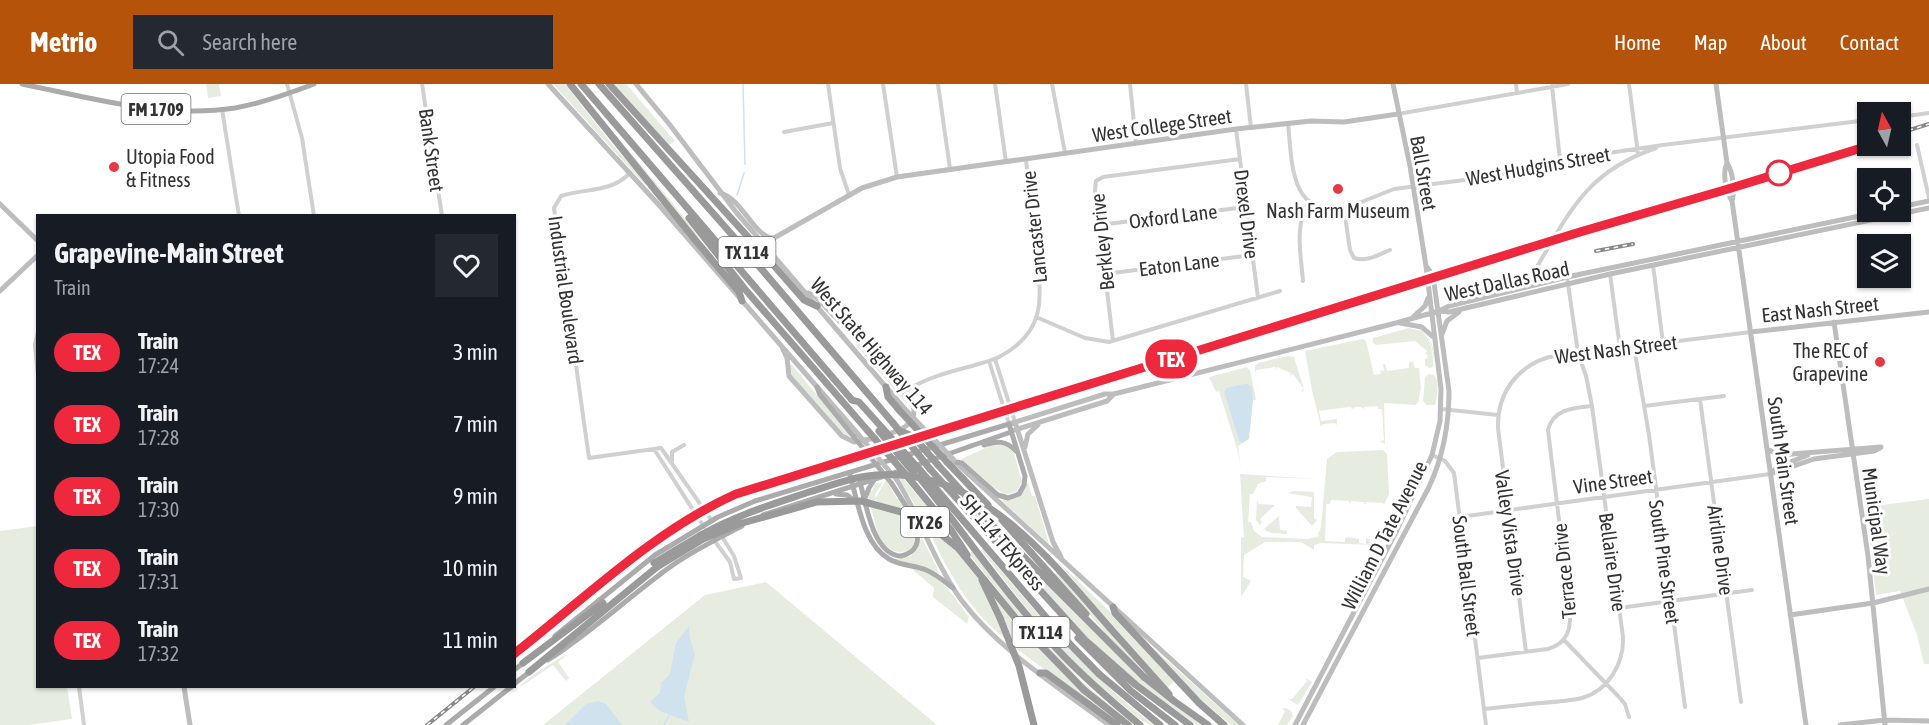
<!DOCTYPE html>
<html lang="en">
<head>
<meta charset="utf-8">
<style>
  :root { --surface:#171b24; --page:#242831; --text:#f1f3f6; --muted:#9ea1a6; --accent:#b45309 }
  body { margin:0; font-family:"Asap Condensed",sans-serif; background:var(--page); color:var(--text); height:100vh; display:flex; flex-direction:column; font-size:22px; white-space:nowrap }
  * { box-sizing:border-box; margin:0 }
  p { font-size:20px; color:var(--muted) }
  .icon { flex:none; width:33px; height:33px; fill:none; stroke:currentColor; stroke-width:2; stroke-linecap:round; stroke-linejoin:round }
  .map { position:relative; flex:1; overflow:hidden }
  .drawer { position:absolute; left:36px; top:130px; width:480px; height:474px; display:flex; flex-direction:column; background:var(--surface); border-radius:0px; box-shadow:0 2px 4px #0004 }
  .drawer>* { flex:none }
  .badge { padding:0 12px; border-radius:20px; font-size:21px; line-height:39px }
  .needle { width:39px; rotate:352deg }
  .buttons { position:absolute; left:1857px; top:18px; display:grid; gap:12px }
  .buttons a { display:grid; place-items:center; width:54px; height:54px; border-radius:0px; background:var(--surface); box-shadow:0 2px 4px #0004; font-size:30px }
  .map>.badge { position:absolute; translate:-50% -50%; box-shadow:0 0 0 3px #fff }
  .round { display:grid; place-items:center; flex:none; width:63px; height:63px; border-radius:0px; background:var(--page) }
  .overview { display:flex; align-items:center; justify-content:space-between; height:102px; padding:0 18px }
  h1 { font-size:28px; font-weight:700; line-height:45px }
  ul { padding:0; list-style:none }
  li { display:flex; align-items:center; gap:18px; height:72px; padding:0 18px }
  li div { flex:1 }
  li b { display:block; font-size:22px }
  li em { font-style:normal }
  li .badge { min-width:66px; font-weight:700; text-align:center }
  header { display:flex; align-items:center; gap:36px; box-sizing:border-box; height:84px; padding:0 30px; background:var(--accent); color:#fff }
  header strong { font-size:28px }
  nav { display:flex; gap:33px; margin-inline-start:auto; font-size:21px }
  .search { width:420px; height:54px; background:var(--page); display:flex; align-items:center; gap:15px; box-sizing:border-box; padding:0 21px; border-radius:0px; color:var(--muted); font-size:22px }
  .map>svg:first-child { display:block }
  .green { fill:#e6ecdf }
  .water { fill:#cfe2ee }
  .lines { fill:none; stroke-linecap:round; stroke-linejoin:round }
  .stream { stroke:#cfe2ee; stroke-width:1.5 }
  .street { stroke:#d0d0d0; stroke-width:4 }
  .secondary { stroke:#bdbdbd; stroke-width:5 }
  .primary { stroke:#ababab; stroke-width:5 }
  .highway { stroke:#9a9a9a; stroke-width:7 }
  .rail-casing { stroke:#888; stroke-width:4 }
  .rail { stroke:#fff; stroke-width:1.5; stroke-dasharray:4.5; stroke-linecap:butt }
  .secondary-bridge { stroke:#bdbdbd; stroke-width:5 }
  .primary-bridge { stroke:#ababab; stroke-width:5 }
  .highway-bridge { stroke:#9a9a9a; stroke-width:7 }
  .line-casing { stroke:#fff; stroke-width:14 }
  .line { stroke:#ee293d; stroke-width:9 }
  .poi-dot { fill:#e63946; stroke:#fff; stroke-width:2 }
  .stop-dot { fill:#fff; stroke:#ee293d; stroke-width:3 }
  .labels { text-anchor:middle; dominant-baseline:central; stroke-width:6; stroke-linejoin:round; paint-order:stroke }
  .shield { fill:#fff; stroke:#707070; stroke-width:1.5 }
  .shield-label { font-size:18px; font-weight:bold; fill:#333 }
  .street-label { font-size:20px; fill:#333; stroke:#fff }
  .poi-label { font-size:20px; fill:#333; stroke:#fff; text-anchor:start }
</style>
</head>
<body>
<header>
<strong>Metrio</strong>
<div class="search"><svg class="icon" aria-label="search" viewBox="0 0 24 24"><circle cx="10" cy="10" r="6"/><path d="M15 15l6 6"/></svg>Search here</div>
<nav><a>Home</a><a>Map</a><a>About</a><a>Contact</a></nav>
</header>
<div class="map">
<svg width="1929" height="641" viewBox="0 0 1929 641">
  <rect width="100%" height="100%" fill="#fff"/>
  <path class="green" d="M206 0H219L221 12 208 14Z
    M553 0H565L612 60 646 99 645 101Z
    M612 0H626L675 57 669 61Z
    M607 41 671 117 714 173 713 175Z
    M1409 244 1421 247 1419 245H1421C1434 257 1433 264 1435 280 1432 268 1433 255 1422 247 1432 257 1433 270 1433 283L1429 284 1425 281V275L1428 274 1427 270H1425L1427 267 1415 257 1376 261 1373 259V254Z
    M1363 255 1366 257 1374 291 1381 290 1380 286 1384 287 1383 280H1385L1387 287 1409 284V279L1413 277 1415 284H1419L1421 304 1418 319 1415 321 1384 319 1385 360 1380 358 1384 356 1382 325H1378V322L1364 323V326L1362 323H1355V326L1354 323 1352 326 1351 323C1338 324 1333 325 1319 327L1321 337 1337 335V341L1335 339 1323 340 1321 343 1312 306 1305 267Z
    M858 260 908 318 907 320 857 262Z
    M1293 271 1289 272 1294 273 1304 305 1303 308 1301 307 1304 305 1293 290 1290 292 1291 289 1277 283 1275 286V283L1256 286 1255 289V282L1258 279Z
    M789 281H792L850 351 848 353 840 346 792 292Z
    M1247 283 1250 287 1256 316H1252V303L1248 300 1226 304 1224 308 1239 357 1242 359 1248 356 1238 362 1241 386 1238 368 1219 307 1216 308 1209 293Z
    M1428 290 1434 291C1440 298 1437 312 1435 321H1426L1423 317 1425 294Z
    M1001 361H1006L1014 369 1022 398 1017 407 1005 411 992 402 961 375 990 362Z
    M1383 366 1387 370 1389 410 1384 421 1383 419 1366 418V421L1364 418 1351 417 1350 420 1349 417 1331 416 1330 420H1326L1325 457 1345 458V454L1348 453 1359 455V459L1366 460V454L1370 455V458H1373L1375 454V461L1321 459 1314 461V466L1301 458H1265L1244 471 1243 493 1251 497 1241 513V454L1244 453 1240 390 1318 395 1266 393V397L1258 400 1253 410H1250L1248 438H1251L1254 447 1262 453 1308 455 1320 452 1318 451 1321 443 1327 375 1337 368Z
    M902 393 942 440 951 454 923 435 899 394Z
    M886 396 897 415H899L905 426 876 417 875 415V417L868 416 870 406 872 407 875 400 883 398 875 411 876 413Z
    M1028 398 1032 412H1035L1049 460 1001 416 1014 414Z
    M1294 407 1314 408V435L1317 436 1312 442 1296 424V422L1311 423 1312 413 1287 409Z
    M1257 415 1258 420 1275 421 1260 435 1262 438 1260 441 1256 436Z
    M1929 415V580H1924L1917 551 1900 507 1876 511 1866 423Z
    M870 422 910 434C911 439 915 446 915 452 916 471 895 472 885 461 876 452 875 434 870 422Z
    M1279 432 1280 446 1287 447V450C1280 449 1270 451 1264 445Z
    M37 442 38 603H67L72 635 29 641H0V447Z
    M928 445C938 451 950 458 959 467 980 489 993 527 1006 555 968 526 948 487 928 445Z
    M922 454 940 490 895 475 911 472Z
    M1009 462C1070 525 1130 588 1201 641H1197C1170 622 1142 603 1117 581 1076 546 1043 504 1008 464Z
    M982 464C1036 528 1087 590 1154 641 1144 641 1132 629 1124 622 1095 599 1068 574 1044 546 1022 520 1002 493 981 466Z
    M972 467 1051 565 1087 602 1134 641H1131C1099 616 1069 590 1042 560 1016 531 993 500 969 470Z
    M1056 476 1123 540 1174 597 1167 605Z
    M914 485C942 490 953 512 969 533L967 540 933 513 934 504 913 486Z
    M1057 488 1148 591 1106 550 1055 490Z
    M766 498 937 641H543L705 511Z
    M993 509C1030 555 1068 599 1115 635L1113 636 1017 565Z
    M1152 563 1229 632 1240 641H1231L1192 608Z
    M565 571H567L558 578 569 594 566 597 553 581 522 602H520L534 590Z
    M1306 594 1312 598 1298 621 1288 615H1292L1307 597Z
    M1286 624 1291 627 1293 632 1287 641H1278L1285 627 1282 625Z"/>
  <path class="water" d="M1244 300H1248L1252 303 1253 316 1249 355 1242 359 1239 357 1224 308 1226 304Z
    M689 542 690 555 695 570 684 613 689 638 660 627 650 618 660 609 661 599 670 590 676 559Z
    M598 617 606 620 622 641H565L586 620Z"/>
  <g class="lines">
    <path class="stream" d="M743 0 745 80
      M737 111 744 89
      M461 604V603
      M664 641 669 631"/>
    <path class="street" d="M287 0 302 54 314 132
      M422 0 442 132
      M828 0 840 84 849 111
      M883 0 897 93
      M938 0 950 85
      M995 0 1006 78
      M1052 0 1065 69
      M1130 0 1136 59
      M1246 0 1251 44
      M1516 0 1517 9
      M1629 0 1638 70
      M1552 2 1560 76
      M222 25 239 132
      M1398 30 1568 0
      M1900 33 1929 29
      M1288 39C1292 76 1289 133 1344 125L1394 105 1496 92 1560 76 1663 61
      M1236 45 1258 214
      M784 48 833 39
      M1663 61 1868 36
      M1917 61 1929 114
      M630 89C611 109 585 104 561 112L554 124 589 374 661 364 712 437
      M1344 125 1350 166 1354 174C1367 178 1378 171 1390 166
      M1099 141 1246 123
      M1653 181 1663 259
      M1105 190 1252 171
      M1610 190 1620 264
      M1303 197C1301 170 1294 142 1309 117
      M1538 200 1536 188 1538 181C1572 123 1589 87 1656 64
      M1036 233 1085 254 1109 258 1280 207
      M38 248 35 261 38 291
      M1113 257 1095 106 1096 97 1103 93 1240 75
      M1634 263 1649 351 1685 623
      M995 275 1015 338
      M989 277 1009 340
      M904 308C925 294 949 288 972 282 981 279 991 277 999 273 1056 243 1038 199 1033 148 1030 124 1028 99 1026 75
      M1700 315 1741 618
      M1644 322 1724 312
      M1441 325 1498 331
      M654 365 704 443
      M1432 371 1445 377 1454 389 1486 641
      M672 377V368L684 361
      M1460 433 1770 390
      M714 456 730 478 734 495 741 494 734 472 721 451
      M1619 524 1752 506
      M1564 556 1618 612 1625 620 1629 633
      M1526 568 1498 344C1497 310 1516 283 1549 273L1751 248
      M1478 574 1548 565C1568 559 1571 545 1570 526L1548 346C1553 325 1573 324 1592 322
      M79 603 84 641
      M1484 625C1503 623 1521 621 1540 619 1554 618 1569 617 1582 614 1609 606 1624 579 1623 553L1592 322 1586 292 1578 269 1567 193"/>
    <path class="secondary" d="M548 0 658 120 858 350
      M636 0 670 41 736 128 904 324
      M1716 0 1727 79C1722 89 1726 108 1732 117
      M1727 79C1733 88 1735 106 1732 117L1806 641
      M720 109C743 115 754 154 774 154
      M0 120 38 157
      M1900 123 1929 117
      M774 154 862 104 897 93 1236 45 1311 37 1344 38 1398 30
      M0 207 38 171
      M807 209 813 210C829 227 914 310 914 326 915 342 898 347 885 351
      M1439 227 1449 228 1610 190 1929 124
      M1414 232 1425 222 1428 214
      M1834 238 1868 472 1885 641
      M1400 239 1422 243 1432 252
      M1751 248 1929 228
      M1442 250 1447 237 1459 228
      M782 263 787 274 789 292 842 352 854 358 876 354
      M1015 338 1053 458 1061 473
      M1009 340 1105 310H1114L1396 239 1439 227 1449 222 1567 193 1879 128
      M1015 346 1107 317 1114 310
      M1025 363 1028 350 1038 341
      M1767 365 1779 371 1881 363
      M954 377 1243 641
      M1771 389 1778 383 1808 371
      M1770 390 1814 375 1874 367 1880 364
      M897 396C921 435 935 480 962 517 999 566 1060 604 1109 641
      M1790 531 1873 519 1929 505
      M184 603 190 641
      M1295 641 1397 446 1432 371 1440 337 1441 305 1426 182 1410 82 1393 0
      M1303 641 1429 403C1443 373 1449 340 1449 307L1434 199 1430 187 1426 182
      M1840 641 1885 636 1929 637"/>
    <path class="primary" d="M22 0C92 14 163 35 235 24 263 19 288 10 314 0
      M817 303 820 311 854 353
      M984 361C997 357 1006 356 1016 367
      M914 382 1011 348
      M850 391C858 418 863 460 889 475 901 482 914 481 926 486 936 490 944 497 953 504
      M860 398C866 420 873 471 901 472 938 463 903 418 892 400
      M836 410 847 411 857 419
      M865 414 869 404 874 396
      M763 431 903 386
      M555 552 655 471 718 433 755 417 1009 340 1025 392 1024 401 1019 410 1008 414 998 411 962 379 956 378
      M548 576C587 551 621 520 658 492 683 472 713 457 742 442
      M514 586 525 578
      M514 600 532 586
      M446 641 494 603
      M463 641 511 603"/>
    <path class="highway" d="M570 0 696 157 739 208 742 217
      M581 0 852 316
      M599 0 734 153 893 339
      M609 0 769 176 804 216 817 222
      M689 134 744 204 868 347
      M886 303 888 313 900 327
      M947 378 988 421
      M938 381 994 443 1144 593
      M930 385 1086 557 1136 601 1190 641
      M920 386 1063 553 1099 590 1160 641
      M907 392 951 446 967 471
      M919 393C965 450 1006 511 1056 564 1082 592 1111 617 1140 641
      M1002 436 1086 530
      M654 479 701 451
      M982 496 1000 534
      M1113 523 1115 529 1199 619 1224 641
      M1110 544 1169 610
      M1078 554 1131 607 1175 641
      M523 579 603 519
      M529 588 657 483 703 455
      M1040 589H1046L1117 641
      M1084 606 1128 641"/>
    <defs>
      <path id="rail" d="M1900 49 1929 40
        M1596 167 1633 160
        M514 570 662 452 695 430 736 410 1559 154 1733 104 1868 62
        M427 641 474 603"/>
    </defs>
    <use href="#rail" class="rail-casing"/>
    <use href="#rail" class="rail"/>
    <path class="secondary-bridge" d="M904 324 954 376
      M858 350 897 396"/>
    <path class="primary-bridge" d="M854 353 892 400"/>
    <path class="highway-bridge" d="M852 316 859 318 920 386
      M900 327 947 378
      M893 339 930 385
      M868 347 907 392
      M879 347 914 389
      M903 348 914 353 938 381
      M701 451C734 432 770 421 806 409 829 402 852 393 876 391 979 383 1049 474 1110 544
      M703 455 739 440 817 418 861 417 905 429 932 443 958 464 1022 542 1084 606
      M1000 534 1019 582 1034 641
      M1144 593 1174 617 1208 641"/>
  </g>
  <g class="lines">
    <defs>
      <path id="line" d="M514 570C584 515 655 446 736 410L1580 148 1728 105 1868 62"/>
    </defs>
    <use href="#line" class="line-casing"/>
    <use href="#line" class="line"/>
  </g>
  <g class="poi-dot">
    <circle cx="114" cy="83" r="6"/>
    <circle cx="1338" cy="105" r="6"/>
    <circle cx="1880" cy="278" r="6"/>
  </g>
  <circle class="stop-dot" cx="1779" cy="89" r="12"/>
  <g class="labels">
    <g class="shield">
      <rect x="121.5" y="10" width="69" height="30" rx="4.5"/>
      <rect x="718.5" y="153" width="57" height="30" rx="4.5"/>
      <rect x="901" y="423" width="48" height="30" rx="4.5"/>
      <rect x="1012.5" y="533" width="57" height="30" rx="4.5"/>
    </g>
    <g class="shield-label">
      <text x="156" y="25">FM 1709</text>
      <text x="747" y="168">TX 114</text>
      <text x="925" y="438">TX 26</text>
      <text x="1041" y="548">TX 114</text>
    </g>
    <g class="street-label">
      <text transform="translate(1162 41) rotate(-8)">West College Street</text>
      <text transform="translate(432 66) rotate(82)">Bank Street</text>
      <text transform="translate(1538 82) rotate(-10)">West Hudgins Street</text>
      <text transform="translate(1424 89) rotate(80)">Ball Street</text>
      <text transform="translate(1247 130) rotate(83)">Drexel Drive</text>
      <text transform="translate(1173 132) rotate(-7)">Oxford Lane</text>
      <text transform="translate(1034 143) rotate(-96)">Lancaster Drive</text>
      <text transform="translate(1102 158) rotate(-96)">Berkley Drive</text>
      <text transform="translate(1179 180) rotate(-7)">Eaton Lane</text>
      <text transform="translate(1507 197) rotate(-12)">West Dallas Road</text>
      <text transform="translate(566 206) rotate(82)">Industrial Boulevard</text>
      <text transform="translate(1820 225) rotate(-6)">East Nash Street</text>
      <text transform="translate(872 262) rotate(49)">West State Highway 114</text>
      <text transform="translate(1616 265) rotate(-7)">West Nash Street</text>
      <text transform="translate(1784 377) rotate(82)">South Main Street</text>
      <text transform="translate(1613 397) rotate(-8)">Vine Street</text>
      <text transform="translate(1877 437) rotate(82)">Municipal Way</text>
      <text transform="translate(1511 449) rotate(82)">Valley Vista Drive</text>
      <text transform="translate(1384 451) rotate(-63)">William D Tate Avenue</text>
      <text transform="translate(1003 458) rotate(50)">SH 114 TEXpress</text>
      <text transform="translate(1721 466) rotate(82)">Airline Drive</text>
      <text transform="translate(1613 478) rotate(82)">Bellaire Drive</text>
      <text transform="translate(1665 478) rotate(82)">South Pine Street</text>
      <text transform="translate(1564 487) rotate(-96)">Terrace Drive</text>
      <text transform="translate(1467 492) rotate(83)">South Ball Street</text>
    </g>
    <g class="poi-label">
      <text x="126" y="72">Utopia Food<tspan x="126" dy="23">&amp; Fitness</tspan></text>
      <text x="1338" y="126" text-anchor="middle">Nash Farm Museum</text>
      <text x="1868" y="266" text-anchor="end">The REC of<tspan x="1868" dy="23">Grapevine</tspan></text>
    </g>
  </g>
</svg>
<div class="buttons">
<a><svg class="needle" viewBox="-14 -14 28 28"><path d="M0-13l5 13h-10z" fill="#e53935"/><path d="M0 13l5-13h-10z" fill="#9ea1a6"/></svg></a>
<a><svg class="icon" aria-label="locate" viewBox="0 0 24 24"><circle cx="12" cy="12" r="6"/><path d="M12 2v4M12 18v4M2 12h4M18 12h4"/></svg></a>
<a><svg class="icon" aria-label="layers" viewBox="0 0 24 24"><path d="M12 4l9 5-9 5-9-5zM3 14l9 5 9-5"/></svg></a>
</div>
<b class="badge" style="left:1171px;top:275px;background:#ee293d;color:#fff">TEX</b>
<section class="drawer">
<div class="overview"><div><h1>Grapevine-Main Street</h1><p>Train</p></div><a class="round"><svg class="icon" aria-label="heart" viewBox="0 0 24 24"><path d="M12 20l-8-8c-3-5 5-10 8-4 3-6 11-1 8 4z"/></svg></a></div>
<ul>
<li><span class="badge" style="background:#ee293d;color:#fff">TEX</span><div><b>Train</b><p>17:24</p></div><em>3 min</em></li>
<li><span class="badge" style="background:#ee293d;color:#fff">TEX</span><div><b>Train</b><p>17:28</p></div><em>7 min</em></li>
<li><span class="badge" style="background:#ee293d;color:#fff">TEX</span><div><b>Train</b><p>17:30</p></div><em>9 min</em></li>
<li><span class="badge" style="background:#ee293d;color:#fff">TEX</span><div><b>Train</b><p>17:31</p></div><em>10 min</em></li>
<li><span class="badge" style="background:#ee293d;color:#fff">TEX</span><div><b>Train</b><p>17:32</p></div><em>11 min</em></li>
</ul>
</section>
</div>
</body>
</html>
